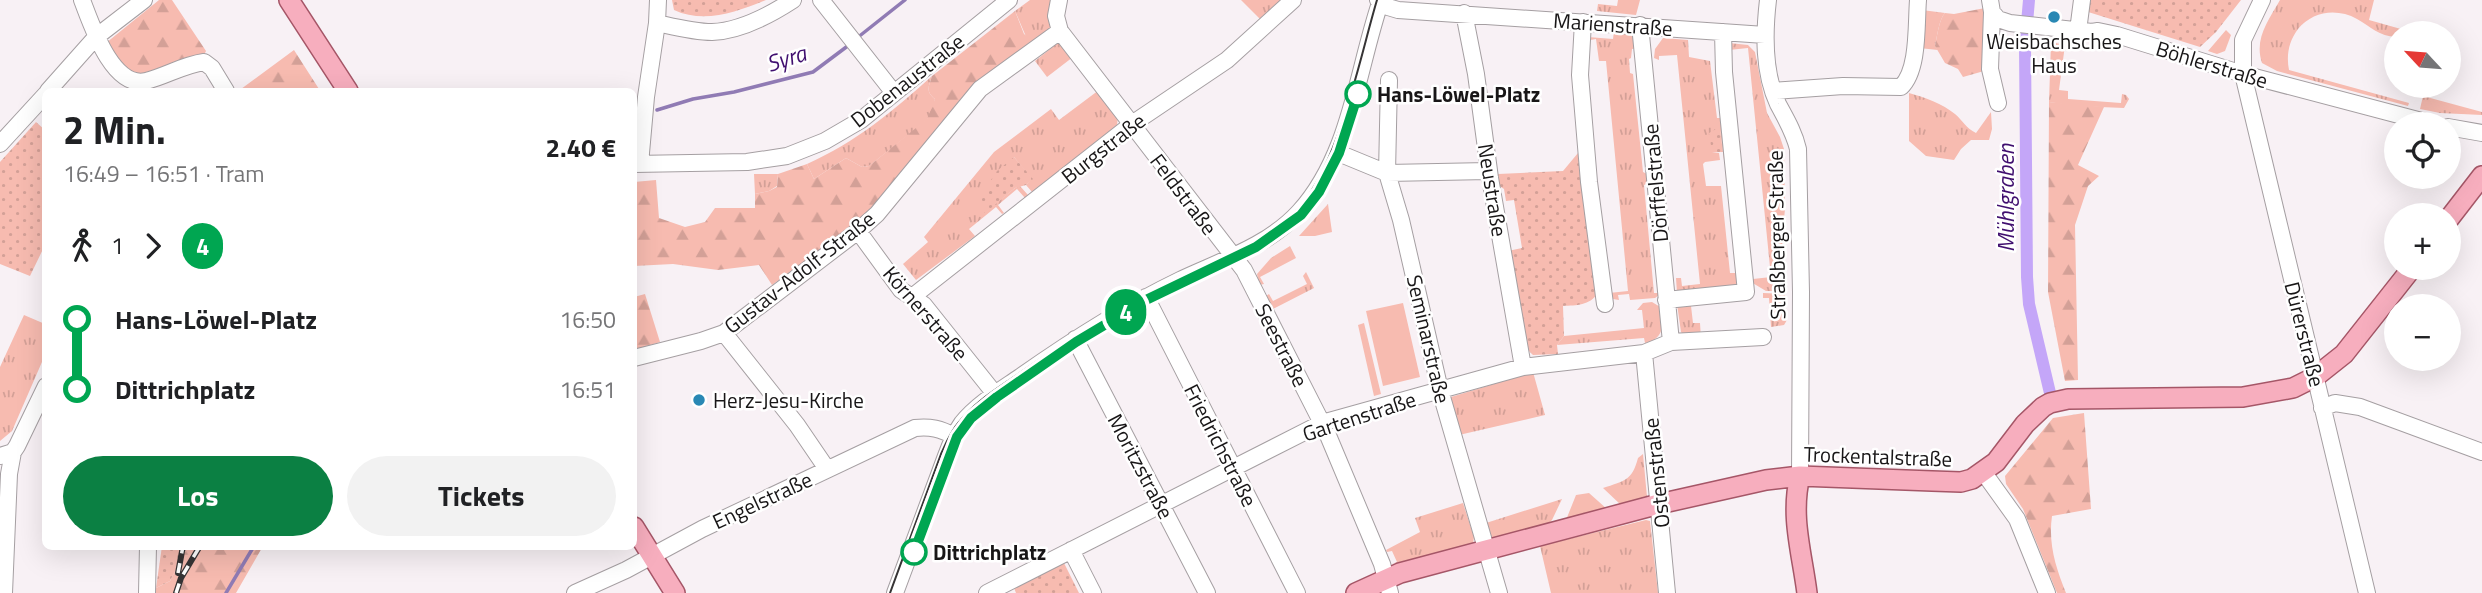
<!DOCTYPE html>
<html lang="de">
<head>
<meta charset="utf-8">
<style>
  :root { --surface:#fff; --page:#f2f2f2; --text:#202124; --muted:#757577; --accent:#0b8043 }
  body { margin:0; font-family:"Titillium Web",sans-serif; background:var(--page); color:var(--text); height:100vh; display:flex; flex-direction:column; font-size:26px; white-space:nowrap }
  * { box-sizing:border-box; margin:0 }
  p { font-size:23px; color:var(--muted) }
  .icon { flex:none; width:38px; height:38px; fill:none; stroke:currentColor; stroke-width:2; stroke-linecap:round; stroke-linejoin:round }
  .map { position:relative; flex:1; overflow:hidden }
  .sheet { position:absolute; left:42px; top:88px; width:595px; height:462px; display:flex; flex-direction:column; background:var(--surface); border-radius:10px; box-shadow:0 7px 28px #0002 }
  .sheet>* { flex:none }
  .badge { padding:0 14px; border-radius:23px; font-size:24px; line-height:46px }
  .needle { width:46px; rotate:296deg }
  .buttons { position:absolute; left:2384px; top:21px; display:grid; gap:14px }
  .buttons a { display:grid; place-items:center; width:77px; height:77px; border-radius:50%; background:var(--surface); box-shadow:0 7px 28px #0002; font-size:35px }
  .map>.badge { position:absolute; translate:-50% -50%; box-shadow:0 0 0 4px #fff }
  .legs { display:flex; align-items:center; gap:10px; height:77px; padding:0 21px; font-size:23px }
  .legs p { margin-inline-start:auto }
  .overview { display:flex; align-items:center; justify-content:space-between; height:119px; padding:0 21px }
  h1 { font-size:38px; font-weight:700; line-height:52px }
  .action { display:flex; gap:14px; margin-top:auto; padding:14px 21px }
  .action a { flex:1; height:80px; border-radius:42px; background:var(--accent); color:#fff; font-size:28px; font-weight:700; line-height:80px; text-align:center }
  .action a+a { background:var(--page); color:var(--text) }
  ul { padding:0 21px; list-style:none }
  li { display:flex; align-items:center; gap:24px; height:70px; font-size:26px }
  li i { display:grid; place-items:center; width:10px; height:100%; margin:0 9px; background:currentColor }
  li i::after { content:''; width:18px; height:18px; margin:-9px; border:5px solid; border-radius:50%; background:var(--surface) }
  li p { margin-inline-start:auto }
  li:first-child i { background:linear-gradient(#0000 50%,currentColor 0) }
  li:last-child i { background:linear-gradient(currentColor 50%,#0000 0) }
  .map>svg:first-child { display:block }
  .grass { fill:url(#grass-tufts) }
  .forest { fill:url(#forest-firs) }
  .park { fill:url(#park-dots) }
  .pitch { fill:#f7bbb0 }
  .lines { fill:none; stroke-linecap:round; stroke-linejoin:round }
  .stream { stroke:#907bb4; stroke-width:3.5 }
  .canal { stroke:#c4a6f8; stroke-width:12 }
  .minor-casing { stroke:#a59fa2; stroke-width:18 }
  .major-casing { stroke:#a55667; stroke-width:22 }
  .minor { stroke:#fff; stroke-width:16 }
  .major { stroke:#f7aebe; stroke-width:19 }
  .tram { stroke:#363435; stroke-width:2 }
  .rail-casing { stroke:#363435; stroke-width:6 }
  .rail { stroke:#fff; stroke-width:3.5; stroke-dasharray:10; stroke-linecap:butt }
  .line-1-casing { stroke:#fff; stroke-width:16 }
  .line-1 { stroke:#00a651; stroke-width:10 }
  .poi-dot { fill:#2988b4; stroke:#fff; stroke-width:2.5 }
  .stop-1-dot { fill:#fff; stroke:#00a651; stroke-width:3.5 }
  .labels { text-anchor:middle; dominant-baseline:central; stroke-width:5; stroke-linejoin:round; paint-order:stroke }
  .street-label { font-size:21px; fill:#181617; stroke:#fff }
  .poi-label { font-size:21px; fill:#181617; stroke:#fff }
  .stop-label { font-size:21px; font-weight:bold; fill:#181617; stroke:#fff; text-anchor:start }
  .water-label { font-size:23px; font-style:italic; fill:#400f6f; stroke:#fff }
</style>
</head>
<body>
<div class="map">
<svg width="2482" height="593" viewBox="0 0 2482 593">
  <defs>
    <pattern id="grass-tufts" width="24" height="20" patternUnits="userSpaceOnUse" patternTransform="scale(1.75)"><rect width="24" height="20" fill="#f7bbb0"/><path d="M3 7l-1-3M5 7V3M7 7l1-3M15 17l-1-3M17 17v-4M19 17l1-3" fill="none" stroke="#d3a097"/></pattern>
    <pattern id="forest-firs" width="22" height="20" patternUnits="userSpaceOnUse" patternTransform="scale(1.75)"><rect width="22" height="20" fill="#f7bbb0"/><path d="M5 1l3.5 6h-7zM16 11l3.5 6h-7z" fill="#d3a097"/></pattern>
    <pattern id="park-dots" width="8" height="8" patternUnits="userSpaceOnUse" patternTransform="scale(1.75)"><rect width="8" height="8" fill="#f7bbb0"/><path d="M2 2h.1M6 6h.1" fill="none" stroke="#d3a097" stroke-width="1.8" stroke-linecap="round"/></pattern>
  </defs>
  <rect width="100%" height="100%" fill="#f8f1f5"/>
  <path class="grass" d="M1030 0H1054L1052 30 1030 46 1015 11Z
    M1241 0H1282L1260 19Z
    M1618 0H1640L1636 15 1597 11 1598 4 1617 6Z
    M2280 0H2374L2369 20 2415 33H2396V37C2379 36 2371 27 2357 19 2337 8 2313 11 2298 29 2289 41 2286 55 2289 70L2409 103 2408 106 2277 71 2262 63C2254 39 2268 21 2280 0Z
    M1922 10 1945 13C1939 19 1937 37 1935 46L1938 50 1919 48Z
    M2226 30 2231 35 2225 51 2217 54 2208 51Z
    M1614 31C1625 31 1637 35 1639 48L1632 49 1631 58 1629 59 1630 73 1633 74 1643 172 1649 175V183L1644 185 1654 293H1662L1655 298 1630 300 1629 294 1618 295 1619 300 1613 299 1609 293 1628 291 1606 61H1599L1596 39 1584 41 1588 37 1613 39Z
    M1663 38 1688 40 1689 57 1710 61 1717 118H1727L1730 159 1724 160 1720 130 1712 152 1719 153 1720 160 1705 162 1703 164 1706 186H1721L1730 273H1736L1737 288 1677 293 1676 278H1681L1682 286 1700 284 1677 55 1659 56V60L1654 58 1655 49Z
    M1059 42 1073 57 1047 77 1035 61Z
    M2051 42 2065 45 2059 90 2068 91V99L2121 103 2122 94 2126 95 2129 99 2124 108 2076 106 2049 102Z
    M1729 43 1748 45 1755 52 1767 113 1780 137 1784 149 1785 209 1782 240 1786 291H1766L1751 282 1749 271H1752L1753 279 1771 277 1748 48 1729 50Z
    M932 76C929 86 925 91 935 99L933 108 927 120 869 166 862 167 846 158 814 179 807 164C856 142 893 111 932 76Z
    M1099 90 1118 116 1117 125 1032 192 1026 185 1032 179 1014 157 985 212 1015 188 1020 186 1028 195 1025 198 1017 189 998 205 1004 213 1002 214 996 207 969 229 975 236 916 280 903 264 928 242 924 237 994 152 1051 109 1059 120Z
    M1909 93C1924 97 1943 104 1955 114 1963 121 1966 128 1976 133L1991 112 1992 129 1989 140H1971L1961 149 1954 160 1926 156 1909 141Z
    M2423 96 2482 112V115L2440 113 2420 109Z
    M754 174H778L777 186 769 191 755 194Z
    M1328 204 1332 232 1315 236H1299Z
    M1290 246 1296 258 1260 277 1264 284 1259 285 1257 274 1271 258Z
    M1306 272 1314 288 1273 309 1266 296 1269 294 1273 301 1307 284 1303 276Z
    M1763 293 1785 294 1787 320 1784 325 1771 327 1769 298H1763Z
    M1703 300 1704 304 1691 306 1693 323H1700L1701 338 1684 336 1681 332 1677 304Z
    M1652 302 1662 308C1663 324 1665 339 1645 343L1644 338 1557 345 1564 336 1644 328 1642 310H1637L1643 303Z
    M24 315 45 324V355L12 431 0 441V367Z
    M1533 372 1545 415 1459 435 1451 397Z
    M1643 454 1647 497 1621 505 1603 488C1624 481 1632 481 1638 458Z
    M1589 493 1607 509 1566 520 1576 495Z
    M1562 499 1552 520 1548 524 1494 538 1491 537 1486 523Z
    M1463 503 1474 537 1473 544 1392 564 1397 562 1392 551 1387 552 1386 550 1420 532 1415 518Z
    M1646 520 1650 521 1658 593H1551L1540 546Z"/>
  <path class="forest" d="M159 0H172L206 51 202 59 151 76 129 74 106 43Z
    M1985 8 1984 71 1963 77 1958 69 1945 63 1935 46C1937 37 1939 19 1945 13L1954 14Z
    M1015 11 1024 34 1031 39 1030 46 857 223 772 285 759 265 718 270 673 264 634 266V182L656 180 659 218 685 227 705 222 715 208H755V194L769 191 777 187 778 174 807 164 814 179 846 158 862 167 869 166 927 119 935 99C925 91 929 86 932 76Z
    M294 50 319 89 326 91H234L241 89Z
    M2049 102 2104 107 2078 165 2099 176 2088 186 2075 225 2078 380 2065 381 2048 292Z
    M645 294 660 342 634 350V297Z
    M2084 413 2091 509 2052 516C2048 544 2056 568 2066 593H2057L2023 509 2006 484 2005 476 2053 418Z
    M188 546H263L236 593H155L156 588 170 581Z"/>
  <path class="park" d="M672 0H766C737 12 704 24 674 10Z
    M2086 0H2241L2216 32 2200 47 2085 11Z
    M36 122 45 130V245L30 276 0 264V162Z
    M1718 128 1720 129 1723 152H1712L1709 133Z
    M1583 152 1598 293C1589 306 1577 305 1563 306L1564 336 1557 345 1558 354 1533 355 1527 349 1508 251 1522 248 1514 200 1506 201 1504 189 1498 185V174L1563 171 1578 153Z
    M1014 157 1033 179 1026 185 1015 188 985 213 976 202 997 171Z
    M162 546H188L170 581 156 588Z
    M1064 563 1079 593H1016L1014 588Z"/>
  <path class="pitch" d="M1403 303 1420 377 1383 386 1366 311Z
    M1364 323 1381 394 1374 396 1358 325Z"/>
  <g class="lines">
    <path class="stream" d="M857 38 905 0
      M657 110 693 99 734 92 813 72 849 45
      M226 593 254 546"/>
    <path class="canal" d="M2029 0 2025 46 2027 277 2029 304 2050 393"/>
    <defs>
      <path id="minor" d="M82 0C91 23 112 89 146 81 166 76 183 65 204 62L212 68 226 91
        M821 0 894 93
        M1059 0 1056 16 1060 31 1244 270 1327 433 1382 564 1390 593
        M1378 0 1388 7 1398 10 1765 35
        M1768 0C1764 34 1763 72 1778 104 1786 119 1794 132 1798 149L1801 292 1800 476
        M1990 0 1992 12 1990 69 1998 103
        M2262 0 2243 40V74L2367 593
        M1992 12 1998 19 2010 23 2092 32 2098 31 2117 35 2243 74 2433 124
        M1464 13 1476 74 1490 178 1523 367
        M1583 22 1580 75 1589 182 1605 304
        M657 23C675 27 694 32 712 32 739 31 770 15 793 0
        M1640 25 1671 342
        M2078 31 2082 0
        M1389 80 1387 173 1401 220 1440 390 1499 593
        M48 91 96 37 144 0
        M1773 91 1843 86 1901 87C1919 70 1916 25 1918 0
        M2448 127 2482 133
        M0 144 46 94
        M1336 152 1387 173 1488 171
        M634 164 747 162 787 156 825 141 861 120 1009 0
        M640 164 646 97 657 23 658 0
        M858 231 901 290 924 305 995 394
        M912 297 1132 124 1227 60 1293 0
        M1146 297 1297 593
        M1666 300 1746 292 1724 72 1723 32
        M724 333 797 425 827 469
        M1075 339 1207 593
        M1644 353 1667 593
        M634 358 701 341 724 333 858 231 877 214 980 89 1060 31
        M2322 408 2335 403 2360 407 2482 452
        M0 456 13 452 17 446 46 386
        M1984 473 2017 519 2047 593
        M1071 550 1093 593
        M4 593 9 474 13 452
        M147 593 148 546
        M575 593 626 570 702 529 915 428C930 426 941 429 954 436
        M895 593 946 456C950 445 955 433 962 423 977 404 1001 390 1020 377 1071 341 1124 307 1180 280 1220 261 1268 246 1299 212 1351 155 1357 70 1381 0
        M987 593 1322 423 1523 367 1644 353 1671 342 1763 337"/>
      <path id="major" d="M289 0 348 91
        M2448 220 2482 176
        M1800 476C1790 516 1802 553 1807 593
        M634 527 675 593
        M1356 593 1400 573 1659 504 1766 480 1800 476 1932 481 1961 482 1972 479 1996 462 2025 424 2043 407 2050 403 2068 399 2243 397 2293 388 2315 377 2344 354 2412 268"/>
    </defs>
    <use href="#minor" class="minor-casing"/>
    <use href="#major" class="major-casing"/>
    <use href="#minor" class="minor"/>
    <use href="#major" class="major"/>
    <path class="tram" d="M890 593 941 454C946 443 951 431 959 422 975 401 1000 387 1021 372 1072 337 1124 303 1181 276 1220 258 1264 244 1295 212 1339 167 1359 60 1377 0"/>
    <defs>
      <path id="rail" d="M178 573 183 546
        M176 593 181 578 200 546"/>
    </defs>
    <use href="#rail" class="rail-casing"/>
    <use href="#rail" class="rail"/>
  </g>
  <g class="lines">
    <defs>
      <path id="line-1" d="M914 552 957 437 971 418 997 397 1076 342 1148 299 1256 247 1301 215 1319 192 1339 153 1358 94"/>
    </defs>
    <use href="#line-1" class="line-1-casing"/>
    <use href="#line-1" class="line-1"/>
  </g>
  <g class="poi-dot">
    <circle cx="2054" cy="17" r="7"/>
    <circle cx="699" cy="400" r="7"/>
  </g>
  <g class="stop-1-dot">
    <circle cx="1358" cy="94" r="12"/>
    <circle cx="914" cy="552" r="12"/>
  </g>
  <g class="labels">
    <g class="street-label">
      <text transform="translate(1613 24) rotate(4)">Marienstraße</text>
      <text transform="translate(2212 64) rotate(17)">Böhlerstraße</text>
      <text transform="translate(907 80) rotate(-38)">Dobenaustraße</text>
      <text transform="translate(1103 148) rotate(-38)">Burgstraße</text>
      <text transform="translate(1655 183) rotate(-95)">Dörffelstraße</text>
      <text transform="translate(1493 190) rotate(81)">Neustraße</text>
      <text transform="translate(1184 194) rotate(53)">Feldstraße</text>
      <text transform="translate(1776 235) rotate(-91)">Straßberger Straße</text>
      <text transform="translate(799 272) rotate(-38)">Gustav-Adolf-Straße</text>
      <text transform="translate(926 313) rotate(49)">Körnerstraße</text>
      <text transform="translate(2305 334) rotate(76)">Dürerstraße</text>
      <text transform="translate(1429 339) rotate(77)">Seminarstraße</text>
      <text transform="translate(1282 345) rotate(63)">Seestraße</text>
      <text transform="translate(1359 416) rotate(-18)">Gartenstraße</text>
      <text transform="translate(1221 445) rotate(63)">Friedrichstraße</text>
      <text transform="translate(1878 456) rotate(2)">Trockentalstraße</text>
      <text transform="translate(1141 466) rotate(62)">Moritzstraße</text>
      <text transform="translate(1656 473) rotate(-96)">Ostenstraße</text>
      <text transform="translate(762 500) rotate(-25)">Engelstraße</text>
    </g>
    <g class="poi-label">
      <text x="2054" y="41">Weisbachsches<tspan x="2054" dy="24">Haus</tspan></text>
      <text x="713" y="400" text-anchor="start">Herz-Jesu-Kirche</text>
    </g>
    <g class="stop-label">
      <text x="1377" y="94">Hans-Löwel-Platz</text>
      <text x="933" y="552">Dittrichplatz</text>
    </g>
    <g class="water-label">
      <text transform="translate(786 58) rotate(-18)">Syra</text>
      <text transform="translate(2005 198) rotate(-90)">Mühlgraben</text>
    </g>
  </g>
</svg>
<div class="buttons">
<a><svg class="needle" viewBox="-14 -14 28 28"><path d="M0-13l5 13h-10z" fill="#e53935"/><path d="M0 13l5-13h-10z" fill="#757577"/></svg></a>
<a><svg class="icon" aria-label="locate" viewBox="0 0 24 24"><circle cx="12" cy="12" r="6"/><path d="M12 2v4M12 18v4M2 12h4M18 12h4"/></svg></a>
<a>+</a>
<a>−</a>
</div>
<b class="badge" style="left:1126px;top:312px;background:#00a651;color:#fff">4</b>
<section class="sheet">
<div class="overview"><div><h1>2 Min.</h1><p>16:49 – 16:51 · Tram</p></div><b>2.40 €</b></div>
<div class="legs"><svg class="icon" aria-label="walk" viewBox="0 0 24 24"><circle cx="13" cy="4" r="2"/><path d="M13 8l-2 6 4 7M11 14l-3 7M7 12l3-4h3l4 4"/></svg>1<svg class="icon" aria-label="forward" viewBox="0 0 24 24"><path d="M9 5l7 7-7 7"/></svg><b class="badge" style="background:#00a651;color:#fff">4</b></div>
<ul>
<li><i style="color:#00a651"></i><b>Hans-Löwel-Platz</b><p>16:50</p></li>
<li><i style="color:#00a651"></i><b>Dittrichplatz</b><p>16:51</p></li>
</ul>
<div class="action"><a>Los</a><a>Tickets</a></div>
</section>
</div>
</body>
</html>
